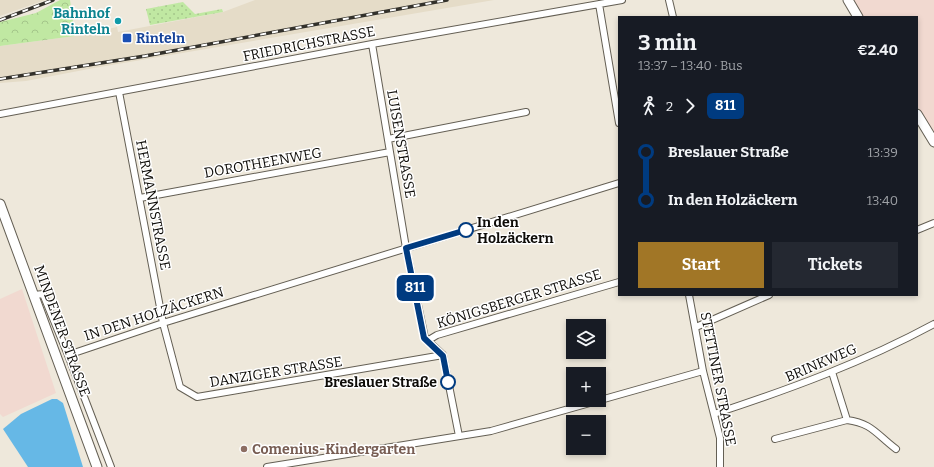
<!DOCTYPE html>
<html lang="en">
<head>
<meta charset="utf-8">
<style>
  :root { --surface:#171b24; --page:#242831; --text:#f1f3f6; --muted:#9ea1a6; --accent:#a17626 }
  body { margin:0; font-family:Bitter,serif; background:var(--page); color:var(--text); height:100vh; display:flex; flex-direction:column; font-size:15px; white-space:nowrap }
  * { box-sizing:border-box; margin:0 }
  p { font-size:13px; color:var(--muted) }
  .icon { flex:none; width:22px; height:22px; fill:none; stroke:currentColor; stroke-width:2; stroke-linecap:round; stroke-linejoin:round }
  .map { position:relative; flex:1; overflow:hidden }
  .details { position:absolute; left:618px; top:16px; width:300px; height:280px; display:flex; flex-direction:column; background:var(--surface); border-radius:0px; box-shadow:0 2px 6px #0003 }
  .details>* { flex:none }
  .badge { padding:0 8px; border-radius:6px; font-size:14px; line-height:26px }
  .controls { position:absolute; left:566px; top:319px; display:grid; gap:8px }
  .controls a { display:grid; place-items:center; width:40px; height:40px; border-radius:0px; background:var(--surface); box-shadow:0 2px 6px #0003; font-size:20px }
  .map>.badge { position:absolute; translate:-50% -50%; box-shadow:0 0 0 2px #fff }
  .legs { display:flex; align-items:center; gap:6px; height:44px; padding:0 20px; font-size:13px }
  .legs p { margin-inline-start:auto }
  .overview { display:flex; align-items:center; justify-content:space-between; height:68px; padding:0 20px }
  h1 { font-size:22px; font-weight:700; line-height:30px }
  .button { display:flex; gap:8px; margin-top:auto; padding:8px 20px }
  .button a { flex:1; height:46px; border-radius:0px; background:var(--accent); color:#fff; font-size:16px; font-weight:700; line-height:46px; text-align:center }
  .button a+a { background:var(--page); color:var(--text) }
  ul { padding:0 20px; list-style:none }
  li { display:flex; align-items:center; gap:14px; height:48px; font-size:15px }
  li i { display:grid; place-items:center; width:6px; height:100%; margin:0 5px; background:currentColor }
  li i::after { content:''; width:10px; height:10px; margin:-5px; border:3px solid; border-radius:50%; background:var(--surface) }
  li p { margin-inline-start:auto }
  li:first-child i { background:linear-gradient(#0000 50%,currentColor 0) }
  li:last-child i { background:linear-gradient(currentColor 50%,#0000 0) }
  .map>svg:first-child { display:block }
  .built { fill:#e5dcc8 }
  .industrial { fill:#f1d9d0 }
  .grass { fill:url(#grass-dots) }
  .park { fill:url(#park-crowns) }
  .water { fill:#66b8e6 }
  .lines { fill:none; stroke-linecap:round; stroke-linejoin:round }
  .street-casing { stroke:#645f54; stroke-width:8 }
  .secondary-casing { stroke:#645f54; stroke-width:11 }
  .street { stroke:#fff; stroke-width:6 }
  .secondary { stroke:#fff; stroke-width:9 }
  .rail-casing { stroke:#33312b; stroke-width:3.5 }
  .rail { stroke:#fff; stroke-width:2; stroke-dasharray:6; stroke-linecap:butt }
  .line-1-casing { stroke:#fff; stroke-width:9 }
  .line-1 { stroke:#003b80; stroke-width:6 }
  .culture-dot { fill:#0f9aa8; stroke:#fff; stroke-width:1.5 }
  .transit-dot { fill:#1a4fb4; stroke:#fff; stroke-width:1.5 }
  .stop-1-dot { fill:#fff; stroke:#003b80; stroke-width:2 }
  .education-dot { fill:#8d6e63; stroke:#fff; stroke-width:1.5 }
  .labels { text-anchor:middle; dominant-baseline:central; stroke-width:3; stroke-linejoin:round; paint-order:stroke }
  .culture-label { font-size:14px; font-weight:bold; fill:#0d838f; stroke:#fff; text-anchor:end }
  .transit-label { font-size:14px; font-weight:bold; fill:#164399; stroke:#fff; text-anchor:start }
  .street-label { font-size:14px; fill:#0e0c08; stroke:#fff }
  .stop-label { font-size:14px; font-weight:bold; fill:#0e0c08; stroke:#fff; text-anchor:start }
  .education-label { font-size:14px; font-weight:bold; fill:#785e54; stroke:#fff; text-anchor:start }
</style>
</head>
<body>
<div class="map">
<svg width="934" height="467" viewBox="0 0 934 467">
  <defs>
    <pattern id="grass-dots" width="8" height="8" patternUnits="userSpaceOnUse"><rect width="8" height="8" fill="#c0e8a2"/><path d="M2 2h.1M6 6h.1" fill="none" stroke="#a4c68a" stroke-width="1.8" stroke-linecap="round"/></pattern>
    <pattern id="park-crowns" width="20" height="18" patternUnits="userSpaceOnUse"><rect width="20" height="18" fill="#c0e8a2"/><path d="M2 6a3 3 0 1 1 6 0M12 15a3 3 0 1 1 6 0" fill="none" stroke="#a4c68a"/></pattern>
  </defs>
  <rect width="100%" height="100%" fill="#eee8db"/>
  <path class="built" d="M0 0H45L0 16Z
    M255 0H494L94 68 26 81 0 83V46L75 36 117 27 118 32 223 12Z"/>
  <path class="industrial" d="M852 0H934V134L917 106V17H863Z
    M22 289 56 393 3 417 0 414V299Z"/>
  <path class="grass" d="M183 2 195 14 222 9 223 12 150 25 146 9Z"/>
  <path class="park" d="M60 0H70L75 36 0 46V22L36 13Z"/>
  <path class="water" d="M52 399H57L63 403 83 467H28L3 429 21 414Z"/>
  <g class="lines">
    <defs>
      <path id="street" d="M669 0 673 17
        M599 4 619 123
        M372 44 406 248 425 338 443 355 459 436
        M119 92 163 323 180 387 197 397 443 355
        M0 114 372 44 622 0
        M388 139 526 112
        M140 198 390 152
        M917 230 934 223
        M34 295 43 294 68 355 163 323 619 183
        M689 295 703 371 720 438V467
        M696 327 769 295
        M427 341 437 335 619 282
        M68 355 111 467
        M832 372 847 420C872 423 877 435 896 449
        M714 414C790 389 864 362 934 324
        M775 439 847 420
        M267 467 491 431 703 371"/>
      <path id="secondary" d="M848 0 858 17
        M917 114 934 142
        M0 204 97 467"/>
    </defs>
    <use href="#street" class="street-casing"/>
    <use href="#secondary" class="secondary-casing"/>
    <use href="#street" class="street"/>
    <use href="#secondary" class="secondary"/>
    <defs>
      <path id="rail" d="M0 20 53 0
        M0 79 145 56 447 0"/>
    </defs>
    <use href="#rail" class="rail-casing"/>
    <use href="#rail" class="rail"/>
  </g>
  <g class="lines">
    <defs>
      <path id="line-1" d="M448 382 443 356 424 338 406 248 466 230"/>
    </defs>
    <use href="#line-1" class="line-1-casing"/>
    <use href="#line-1" class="line-1"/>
  </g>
  <circle class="culture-dot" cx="118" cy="21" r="4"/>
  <rect class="transit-dot" x="122" y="33" width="10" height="10" rx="2"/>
  <g class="stop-1-dot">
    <circle cx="466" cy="230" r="7"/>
    <circle cx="448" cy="382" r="7"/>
  </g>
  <circle class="education-dot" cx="244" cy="449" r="4"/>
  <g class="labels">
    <g class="culture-label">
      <text x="110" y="13">Bahnhof<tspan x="110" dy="16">Rinteln</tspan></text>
    </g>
    <g class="transit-label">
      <text x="136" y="38">Rinteln</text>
    </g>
    <g class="street-label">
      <text transform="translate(309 44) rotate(-11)">FRIEDRICHSTRASSE</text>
      <text transform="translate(401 144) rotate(80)">LUISENSTRASSE</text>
      <text transform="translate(263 163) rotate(-10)">DOROTHEENWEG</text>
      <text transform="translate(153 205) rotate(79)">HERMANNSTRASSE</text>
      <text transform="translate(519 299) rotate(-17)">KÖNIGSBERGER STRASSE</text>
      <text transform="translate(154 314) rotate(-18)">IN DEN HOLZÄCKERN</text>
      <text transform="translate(62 331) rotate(70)">MINDENER STRASSE</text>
      <text transform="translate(821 363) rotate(-23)">BRINKWEG</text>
      <text transform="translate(276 372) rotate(-9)">DANZIGER STRASSE</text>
      <text transform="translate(718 379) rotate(79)">STETTINER STRASSE</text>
    </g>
    <g class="stop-label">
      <text x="477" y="222">In den<tspan x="477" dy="16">Holzäckern</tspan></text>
      <text x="437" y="382" text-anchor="end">Breslauer Straße</text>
    </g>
    <g class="education-label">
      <text x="252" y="449">Comenius-Kindergarten</text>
    </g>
  </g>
</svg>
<div class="controls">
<a><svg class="icon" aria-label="layers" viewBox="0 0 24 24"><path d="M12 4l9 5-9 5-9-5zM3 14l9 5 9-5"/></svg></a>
<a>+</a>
<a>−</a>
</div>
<b class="badge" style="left:415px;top:288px;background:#003b80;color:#fff">811</b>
<section class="details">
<div class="overview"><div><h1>3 min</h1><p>13:37 – 13:40 · Bus</p></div><b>€2.40</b></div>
<div class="legs"><svg class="icon" aria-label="walk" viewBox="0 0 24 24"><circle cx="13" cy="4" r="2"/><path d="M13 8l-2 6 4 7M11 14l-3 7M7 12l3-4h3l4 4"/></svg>2<svg class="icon" aria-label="forward" viewBox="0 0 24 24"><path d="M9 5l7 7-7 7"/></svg><b class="badge" style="background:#003b80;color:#fff">811</b></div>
<ul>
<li><i style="color:#003b80"></i><b>Breslauer Straße</b><p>13:39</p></li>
<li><i style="color:#003b80"></i><b>In den Holzäckern</b><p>13:40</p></li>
</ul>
<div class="button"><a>Start</a><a>Tickets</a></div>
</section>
</div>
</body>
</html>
